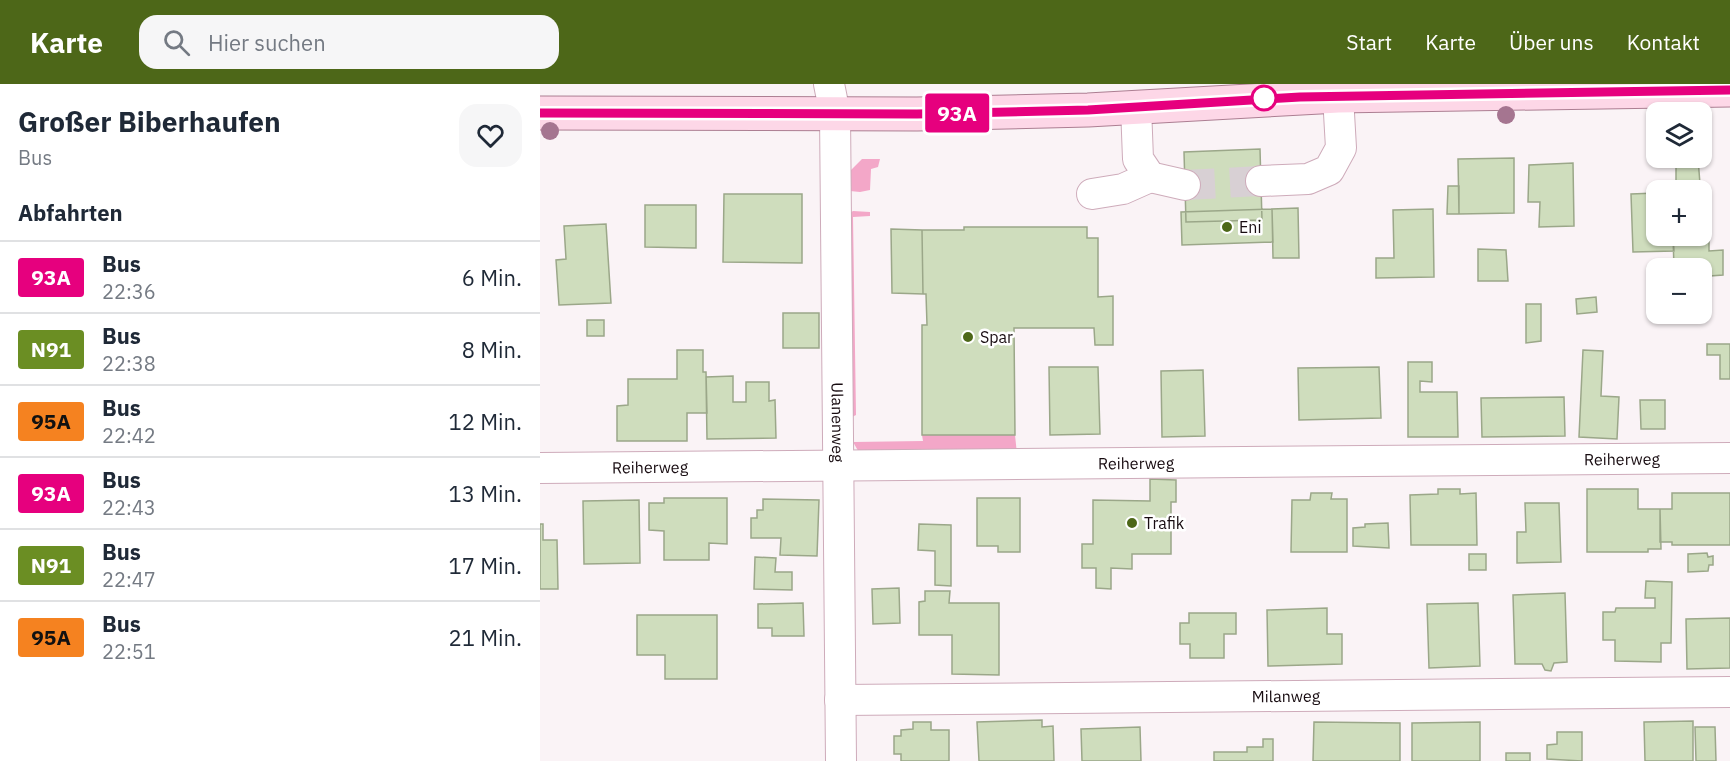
<!DOCTYPE html>
<html lang="de">
<head>
<meta charset="utf-8">
<style>
  :root { --surface:#fff; --page:#f6f6f7; --text:#1f2937; --muted:#747a83; --line:#e0e1e3; --accent:#4d6718 }
  body { margin:0; font-family:"IBM Plex Sans",sans-serif; background:var(--page); color:var(--text); height:100vh; display:flex; flex-direction:column; font-size:22px; white-space:nowrap }
  * { box-sizing:border-box; margin:0 }
  p { font-size:20px; color:var(--muted) }
  .icon { flex:none; width:33px; height:33px; fill:none; stroke:currentColor; stroke-width:2; stroke-linecap:round; stroke-linejoin:round }
  .map { position:relative; flex:1; overflow:hidden }
  .side { display:flex; flex-direction:column; background:var(--surface); width:540px }
  .side>* { flex:none }
  .badge { padding:0 12px; border-radius:4px; font-size:21px; line-height:39px }
  .tools { position:absolute; left:1106px; top:18px; display:grid; gap:12px }
  .tools a { display:grid; place-items:center; width:66px; height:66px; border-radius:12px; background:var(--surface); box-shadow:0 2px 4px #0004; font-size:30px }
  .map>.badge { position:absolute; translate:-50% -50%; box-shadow:0 0 0 3px #fff }
  h2 { padding:0 18px; font-size:22px; line-height:54px }
  .round { display:grid; place-items:center; flex:none; width:63px; height:63px; border-radius:18px; background:var(--page) }
  .head { display:flex; align-items:center; justify-content:space-between; height:102px; padding:0 18px }
  h1 { font-size:28px; font-weight:700; line-height:45px }
  ul { padding:0; list-style:none }
  li { display:flex; align-items:center; gap:18px; height:72px; padding:0 18px; border-top:2px solid var(--line) }
  li div { flex:1 }
  li b { display:block; font-size:22px }
  li em { font-style:normal }
  li .badge { min-width:66px; font-weight:700; text-align:center }
  header { display:flex; align-items:center; gap:36px; box-sizing:border-box; height:84px; padding:0 30px; background:var(--accent); color:#fff }
  header strong { font-size:28px }
  nav { display:flex; gap:33px; margin-inline-start:auto; font-size:21px }
  .search { width:420px; height:54px; background:var(--page); display:flex; align-items:center; gap:15px; box-sizing:border-box; padding:0 21px; border-radius:18px; color:var(--muted); font-size:22px }
  main { display:flex; flex:1; min-height:0 }
  .map>svg:first-child { display:block }
  .green { fill:#f3a7c8 }
  .building { fill:#cfddbd; stroke:#9ba789; stroke-width:1.5 }
  .lines { fill:none; stroke-linecap:round; stroke-linejoin:round }
  .minor-tunnel { stroke:#d8d0d4; stroke-width:30; stroke-dasharray:30 15; stroke-linecap:butt }
  .minor-casing { stroke:#ceabba; stroke-width:32 }
  .major-casing { stroke:#ac7e92; stroke-width:35 }
  .minor { stroke:#fff; stroke-width:30 }
  .major { stroke:#fdd7e7; stroke-width:33 }
  .tree { fill:#a57590 }
  .line-casing { stroke:#fff; stroke-width:14 }
  .line { stroke:#e6007e; stroke-width:9 }
  .stop-dot { fill:#fff; stroke:#e6007e; stroke-width:3 }
  .poi-dot { fill:#4d6718; stroke:#fff; stroke-width:2 }
  .labels { text-anchor:middle; dominant-baseline:central; stroke-width:5; stroke-linejoin:round; paint-order:stroke }
  .poi-label { font-size:16px; fill:#180c11; stroke:#fff; text-anchor:start }
  .street-label { font-size:16px; fill:#180c11; stroke:#fff }
</style>
</head>
<body>
<header>
<strong>Karte</strong>
<div class="search"><svg class="icon" aria-label="search" viewBox="0 0 24 24"><circle cx="10" cy="10" r="6"/><path d="M15 15l6 6"/></svg>Hier suchen</div>
<nav><a>Start</a><a>Karte</a><a>Über uns</a><a>Kontakt</a></nav>
</header>
<main>
<section class="side">
<div class="head"><div><h1>Großer Biberhaufen</h1><p>Bus</p></div><a class="round"><svg class="icon" aria-label="heart" viewBox="0 0 24 24"><path d="M12 20l-8-8c-3-5 5-10 8-4 3-6 11-1 8 4z"/></svg></a></div>
<h2>Abfahrten</h2>
<ul>
<li><span class="badge" style="background:#e6007e;color:#fff">93A</span><div><b>Bus</b><p>22:36</p></div><em>6 Min.</em></li>
<li><span class="badge" style="background:#6b8e23;color:#fff">N91</span><div><b>Bus</b><p>22:38</p></div><em>8 Min.</em></li>
<li><span class="badge" style="background:#f58220;color:#111">95A</span><div><b>Bus</b><p>22:42</p></div><em>12 Min.</em></li>
<li><span class="badge" style="background:#e6007e;color:#fff">93A</span><div><b>Bus</b><p>22:43</p></div><em>13 Min.</em></li>
<li><span class="badge" style="background:#6b8e23;color:#fff">N91</span><div><b>Bus</b><p>22:47</p></div><em>17 Min.</em></li>
<li><span class="badge" style="background:#f58220;color:#111">95A</span><div><b>Bus</b><p>22:51</p></div><em>21 Min.</em></li>
</ul>
</section>
<div class="map">
<svg width="1190" height="677" viewBox="0 0 1190 677">
  <rect width="100%" height="100%" fill="#faf3f6"/>
  <path class="green" d="M322 75H340L338 83 331 85 330 106 320 108 310 107 309 88Z
    M313 127 330 128V132L313 133 316 331 312 333 310 129Z
    M382 351H475L477 370H320L313 358 383 357Z"/>
  <path class="building" d="M720 65 722 136 646 138 644 68Z
    M974 74V129L919 130 918 75Z
    M1136 74H1158L1160 100H1136Z
    M1033 79 1034 142 999 143 1000 118H988L989 81Z
    M908 102H919V130H907Z
    M1116 109V152H1133L1134 167 1093 168 1091 110Z
    M184 110H262V179L183 178Z
    M105 121H156V164L105 163Z
    M758 124 759 174H733L732 125Z
    M732 125 733 158 642 161 641 128Z
    M893 125 894 193 836 194V174H854L853 126Z
    M66 140 71 219 19 221 16 176 26 175 24 142Z
    M1169 140V167L1183 166V191L1170 192 1171 215H1161V184H1134L1133 152H1161V141Z
    M424 143H547V154H558V213L573 212V261H555L554 244H474L475 351H382V241H387L386 210H383L382 146H424Z
    M351 145 382 146 383 210 352 209Z
    M938 165 966 166 968 197H938Z
    M1056 213 1057 228 1037 230 1036 215Z
    M986 220H1001V257L986 259Z
    M243 229H279V264H243Z
    M47 236H64V252H47Z
    M1167 260H1190V295H1180V271H1167Z
    M137 266H163V288H166L167 329H147V357H77V322L88 321V295H137Z
    M1043 266 1063 267 1061 312 1079 313 1077 355 1039 353Z
    M868 278H892V298L880 297V308H917L918 353H868Z
    M509 283H558L560 350 510 351Z
    M839 283 841 334 759 336 758 284Z
    M663 286 665 352 622 353 621 287Z
    M193 292V318H206V298H229V317L235 316 236 354 167 355 166 293Z
    M1024 313 1025 352 942 353 941 314Z
    M1100 316H1125V345H1101Z
    M610 395 636 396V418H631V470H592V485L571 484V505L556 504V484H542V460H553V416L610 417Z
    M898 405H920V410L936 409 937 461H871L870 411 898 410Z
    M1047 405H1098V425H1120L1121 465H1108V468H1047Z
    M771 409H792L791 415H807V468H751L752 416H770Z
    M1132 409H1190V461H1132V458H1120V425H1132Z
    M124 414H187V460L169 459V476H124V447L109 446V419H124Z
    M437 414H480V468H458V462H437Z
    M223 415 279 416 277 472 240 471 241 454H211V434H217V426H223Z
    M99 416 100 479 44 480 43 417Z
    M985 419H1019L1021 478 977 479V448H986Z
    M848 439 849 464 813 462V444L825 443V440Z
    M0 440H3V456H17L18 505H0Z
    M379 440 411 441V502L395 501V467L378 466Z
    M1167 469 1168 473 1173 472V481H1169L1168 487 1148 488V470Z
    M929 470H946V486H929Z
    M215 473 236 474 235 488H252V506L214 505Z
    M1106 497 1132 498 1131 559H1121V578L1075 577V556H1063V528H1075L1076 524H1115V514H1105Z
    M359 504 360 539 333 540 332 505Z
    M385 507H410L409 519H459V591L412 590V551H379V518L385 517Z
    M1025 509 1027 578 1014 579 1011 587 1005 586 1002 580H975L973 511Z
    M263 519 264 552H232V544H218V520Z
    M938 519 940 582 889 584 887 520Z
    M787 524V550H802V580L728 582 727 526Z
    M649 529H696V550H684V574H650V560H640V539H649Z
    M97 531H177V595H125V571H97Z
    M1190 534V584L1147 585 1146 535Z
    M502 636V643L513 642 514 677H439L437 638Z
    M1153 637V677H1105L1104 638Z
    M373 638H391V646H409V677H361V670H354V652H361V646L373 645Z
    M774 638 860 639V677H773Z
    M940 638V677H872V639Z
    M600 643 601 677H542L541 645Z
    M1155 643H1175L1176 677H1156Z
    M1017 648H1042V677L1007 675V661L1017 660Z
    M723 655H733V677H674V668H707V663H723Z
    M966 669H990V677H966Z"/>
  <g class="lines">
    <path class="minor-tunnel" d="M645 101 721 97"/>
    <defs>
      <g id="minor">
        <path id="s1" d="M289 0 295 30 301 677"/>
        <path d="M596 23 598 75 610 93 645 101"/>
        <path d="M721 97 768 95 789 86 801 64 798 12"/>
        <path d="M552 110 583 105 610 93"/>
        <path id="s2" d="M0 384 1190 374"/>
        <path id="s3" d="M300 616 1190 608"/>
      </g>
      <path id="major" d="M0 29 377 30 548 26 798 12 1190 6"/>
    </defs>
    <use href="#minor" class="minor-casing"/>
    <use href="#major" class="major-casing"/>
    <use href="#minor" class="minor"/>
    <use href="#major" class="major"/>
  </g>
  <g class="tree">
    <circle cx="966" cy="31" r="9"/>
    <circle cx="10" cy="47" r="9"/>
  </g>
  <g class="lines">
    <defs>
      <path id="line" d="M0 29 377 30 548 26 760 13 1190 6"/>
    </defs>
    <use href="#line" class="line-casing"/>
    <use href="#line" class="line"/>
  </g>
  <circle class="stop-dot" cx="724" cy="14" r="12"/>
  <g class="poi-dot">
    <circle cx="687" cy="143" r="6"/>
    <circle cx="428" cy="253" r="6"/>
    <circle cx="592" cy="439" r="6"/>
  </g>
  <g class="labels">
    <g class="poi-label">
      <text x="699" y="143">Eni</text>
      <text x="440" y="253">Spar</text>
      <text x="604" y="439">Trafik</text>
    </g>
    <g class="street-label">
      <text stroke="none"><textPath href="#s1" startOffset="339">Ulanenweg</textPath></text>
      <text stroke="none"><textPath href="#s2" startOffset="1082">Reiherweg</textPath></text>
      <text stroke="none"><textPath href="#s2" startOffset="596">Reiherweg</textPath></text>
      <text stroke="none"><textPath href="#s2" startOffset="110">Reiherweg</textPath></text>
      <text stroke="none"><textPath href="#s3" startOffset="446">Milanweg</textPath></text>
    </g>
  </g>
</svg>
<div class="tools">
<a><svg class="icon" aria-label="layers" viewBox="0 0 24 24"><path d="M12 4l9 5-9 5-9-5zM3 14l9 5 9-5"/></svg></a>
<a>+</a>
<a>−</a>
</div>
<b class="badge" style="left:417px;top:29px;background:#e6007e;color:#fff">93A</b>
</div>
</main>
</body>
</html>
